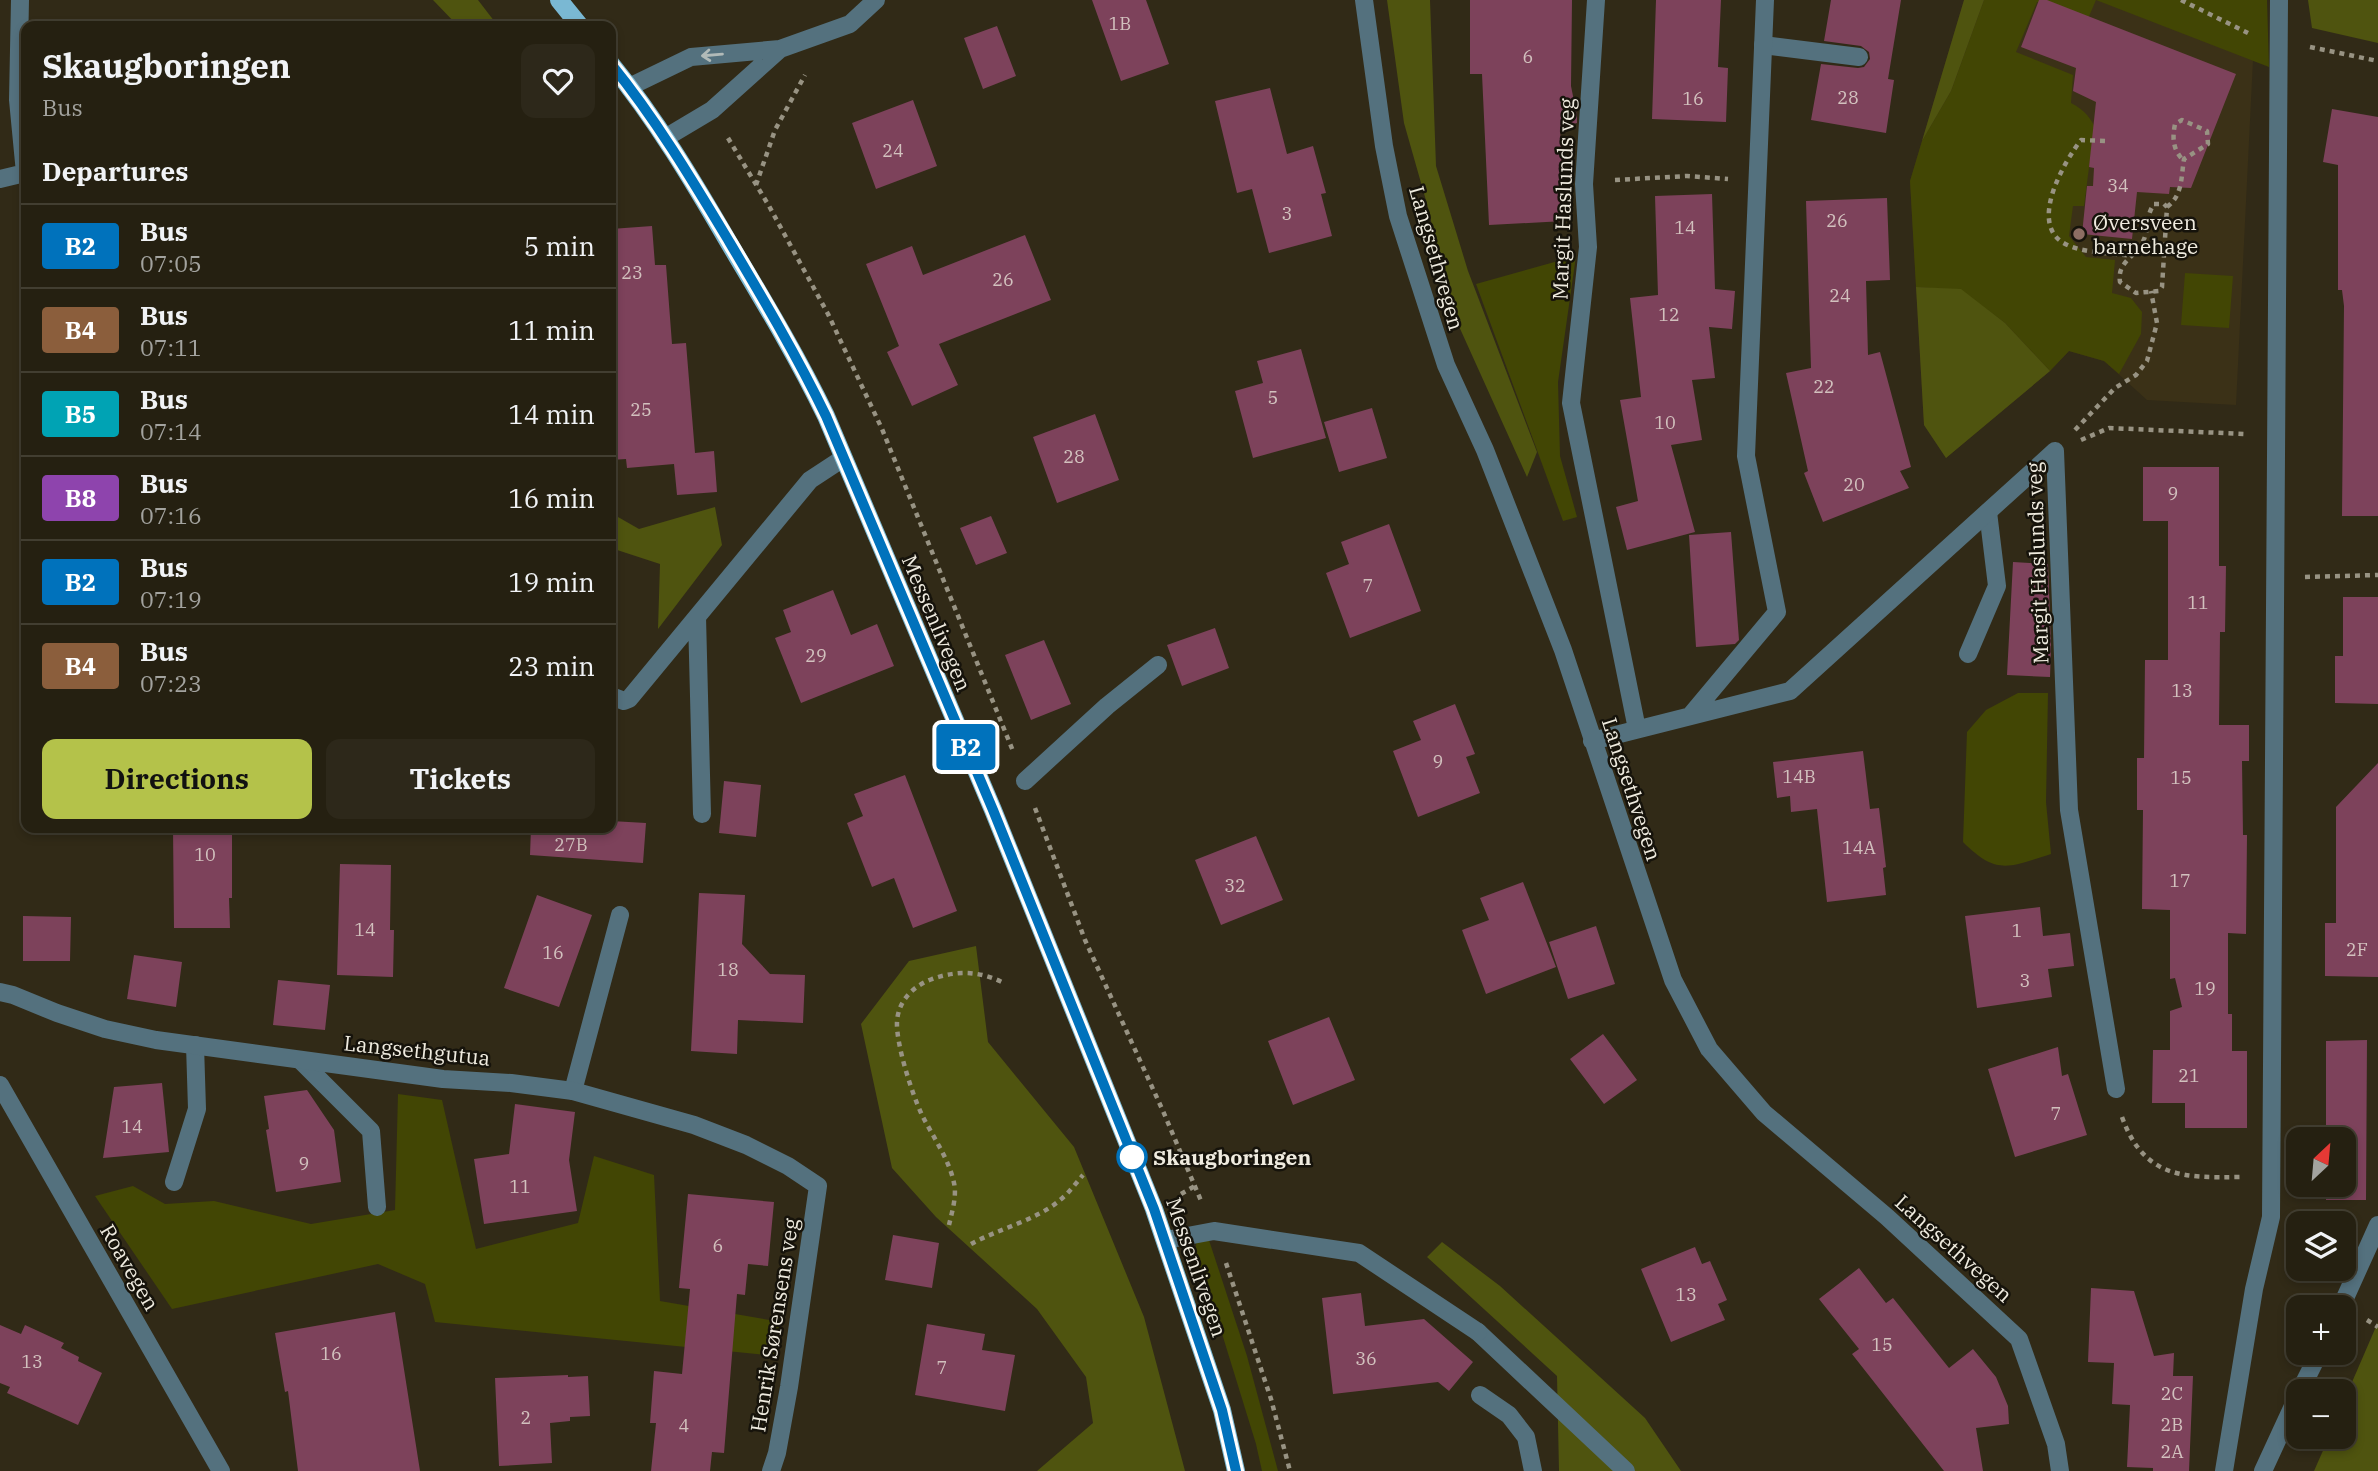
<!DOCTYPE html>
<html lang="en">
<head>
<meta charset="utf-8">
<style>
  :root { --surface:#252011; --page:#2d281a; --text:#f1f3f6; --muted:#a3a39f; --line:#423e31; --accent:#b4c24a }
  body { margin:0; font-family:"IBM Plex Serif",serif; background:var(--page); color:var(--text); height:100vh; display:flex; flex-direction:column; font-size:26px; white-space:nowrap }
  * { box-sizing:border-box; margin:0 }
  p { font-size:23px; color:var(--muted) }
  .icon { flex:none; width:38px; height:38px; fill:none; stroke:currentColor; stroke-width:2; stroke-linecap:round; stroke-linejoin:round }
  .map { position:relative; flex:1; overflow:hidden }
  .panel { position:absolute; left:21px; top:21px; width:595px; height:812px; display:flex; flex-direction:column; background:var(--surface); border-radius:14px; box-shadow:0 4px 10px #0003,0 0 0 2px var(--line) }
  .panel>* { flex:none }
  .badge { padding:0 14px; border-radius:5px; font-size:24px; line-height:46px }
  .needle { width:46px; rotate:26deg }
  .tools { position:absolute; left:2286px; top:1127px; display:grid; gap:14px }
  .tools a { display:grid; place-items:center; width:70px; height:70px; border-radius:14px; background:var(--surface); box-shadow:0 4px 10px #0003,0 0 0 2px var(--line); font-size:35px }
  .map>.badge { position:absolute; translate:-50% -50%; box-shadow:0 0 0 4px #fff }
  h2 { padding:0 21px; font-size:26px; line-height:63px }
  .round { display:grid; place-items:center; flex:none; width:74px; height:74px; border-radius:14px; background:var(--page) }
  .headline { display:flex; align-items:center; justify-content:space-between; height:119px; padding:0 21px }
  h1 { font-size:33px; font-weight:800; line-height:52px }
  .button { display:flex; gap:14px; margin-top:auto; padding:14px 21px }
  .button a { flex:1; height:80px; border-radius:14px; background:var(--accent); color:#111; font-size:28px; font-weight:800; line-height:80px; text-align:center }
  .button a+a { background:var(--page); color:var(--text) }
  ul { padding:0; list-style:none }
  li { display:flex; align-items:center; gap:21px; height:84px; padding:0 21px; border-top:2px solid var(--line) }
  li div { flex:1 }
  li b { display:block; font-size:26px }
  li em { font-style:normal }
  li .badge { min-width:77px; font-weight:700; text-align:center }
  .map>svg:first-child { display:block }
  .built { fill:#3b3117 }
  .green { fill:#424604 }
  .forest { fill:#4f540f }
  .building { fill:#7d425b }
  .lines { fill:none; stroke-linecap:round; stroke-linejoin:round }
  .path { stroke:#989383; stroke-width:4.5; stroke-dasharray:5 5; stroke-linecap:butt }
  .service { stroke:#54717e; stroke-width:18 }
  .minor { stroke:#54717e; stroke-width:18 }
  .primary { stroke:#7ab8d3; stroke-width:18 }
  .oneway { stroke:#b1bab8 }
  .line-casing { stroke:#fff; stroke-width:16 }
  .line { stroke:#0072bc; stroke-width:10 }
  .education-dot { fill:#8d6e63; stroke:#16130b; stroke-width:2.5 }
  .stop-dot { fill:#fff; stroke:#0072bc; stroke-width:3.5 }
  .labels { text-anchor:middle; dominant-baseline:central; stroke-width:5; stroke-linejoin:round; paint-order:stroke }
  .number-label { font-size:18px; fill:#d2c1be }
  .street-label { font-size:21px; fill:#efebdf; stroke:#16130b }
  .poi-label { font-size:21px; fill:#efebdf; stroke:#16130b; text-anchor:start }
  .stop-label { font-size:21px; font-weight:bold; fill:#efebdf; stroke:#16130b; text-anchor:start }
</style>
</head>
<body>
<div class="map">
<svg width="2378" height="1471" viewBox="0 0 2378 1471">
  <rect width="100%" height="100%" fill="#312a17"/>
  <path class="built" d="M1964 0H2131L2253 60 2236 405 2147 400 2104 361 2069 351 2050 371 1946 458 1924 425 1910 181Z"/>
  <path class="green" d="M1984 0H2267L2269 67 2096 0 2087 21 2037 2 2016 52 2073 75 2071 103C2085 110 2092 119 2098 134L2091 152 2084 206H2073L2069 236 2086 257 2115 260 2112 293 2131 298 2142 312 2141 334 2119 374 2104 361 2069 351 2050 371 2005 323 1961 290 1916 287 1910 181 1922 141 1951 91Z
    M1576 256 1558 382 1560 456 1577 517 1563 521 1476 284Z
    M2185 273 2233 276 2229 328 2181 325Z
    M2018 693H2048L2046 802 2051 854C2009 867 1997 876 1963 842L1967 732 1986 710Z
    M398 1094 442 1100 476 1249 578 1223 594 1156 654 1175 660 1301 781 1322 776 1356 435 1322 425 1284 378 1264 172 1309 95 1196 133 1186 165 1204 214 1201 311 1224 395 1210Z
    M1206 1231 1247 1356 1278 1471H1262L1256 1444 1219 1324 1195 1259 1197 1234Z"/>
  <path class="forest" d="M433 0H478L498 26H458Z
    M1387 0H1430L1436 166 1468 271 1537 452 1527 477 1448 302 1429 211 1404 123Z
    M1964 0H1984L1951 91 1922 141Z
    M2308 0H2378V43L2312 28Z
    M1916 287 1961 289 2005 323 2050 371 1946 458 1924 425Z
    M715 507 722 545 658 629 660 564 611 548V513L639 529Z
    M976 946 988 1042 1074 1147 1144 1317 1185 1471H1037L1093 1423 1086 1377 1037 1309 936 1217 892 1168 861 1024 909 961Z
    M1442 1242 1500 1286 1645 1418 1681 1471H1559L1557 1376 1427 1257Z
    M2378 1322V1471H2314L2329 1437H2343V1403Z"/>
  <path class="building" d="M1092 0H1146L1169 64 1121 81Z
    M1470 0H1572L1571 86 1577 116V123L1560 127 1564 221 1489 225 1482 74H1470Z
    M1656 0H1721L1718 67 1728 68 1726 122 1652 119Z
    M1831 0H1901L1888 79 1894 80 1886 133 1811 120 1821 64 1858 68 1864 67 1870 59 1869 52 1861 46 1824 41Z
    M2039 0H2047L2236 74 2191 188 2170 187 2169 194 2137 192 2132 239 2082 234 2087 186H2093L2094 168 2089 167 2096 102 2073 91 2076 68 2021 47Z
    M997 26 1016 76 983 89 964 38Z
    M1270 88 1287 154 1313 146 1326 193 1321 194 1332 236 1269 253 1252 189 1237 193 1215 101Z
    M913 100 937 166 876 189 852 123Z
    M2332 109 2378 117V516H2342L2344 306 2342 290H2338V165L2323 162Z
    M1712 194 1715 289 1735 291 1732 329 1709 327 1715 378 1692 380 1702 440 1671 445 1695 532 1627 550 1616 507 1638 501 1620 400 1641 397 1630 298 1658 295 1655 196Z
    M1887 198 1890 280 1866 281 1868 355 1880 352 1911 467 1900 471 1909 488 1823 522 1804 473 1808 471 1786 373 1811 368 1806 201Z
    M652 226 655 265H666L672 344 686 343 695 453 714 451 717 492 677 495 674 464 627 468 626 459 611 460V229Z
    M1025 235 1051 300 939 344 958 385 912 406 887 352 899 346 866 264 912 246 923 275Z
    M1301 349 1326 438 1253 458 1235 391 1263 383 1257 361Z
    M1372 408 1387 458 1339 472 1324 422Z
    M1095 414 1119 480 1057 503 1033 437Z
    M2143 467H2219V566H2226L2225 632H2220L2219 725H2249V761H2242L2243 835H2247L2246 934 2228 933V1014H2232V1051H2247V1128H2185V1103H2152L2153 1050H2170V1011L2182 1007 2175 978 2170 979V910L2142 909 2143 810H2137V758H2144L2145 660H2168V521H2143Z
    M991 516 1007 553 976 565 960 528Z
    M1389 524 1421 611 1350 638 1326 573 1349 564 1341 542Z
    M1731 532 1739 640 1735 644 1696 647 1689 535Z
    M2013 562 2048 564 2051 647 2050 677 2007 675Z
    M833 590 851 635 877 624 894 666 801 703 775 638 791 632 783 610Z
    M2343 597H2378V704L2335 703V656H2343Z
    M1215 628 1229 668 1182 686 1167 645Z
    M1044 640 1071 704 1031 720 1005 655Z
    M1455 704 1475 754 1466 757 1480 793 1418 817 1393 751 1421 740 1413 721Z
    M1863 751 1870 809 1879 808 1886 867 1883 868 1886 895 1827 902 1817 809 1791 812 1790 796 1777 798 1773 762Z
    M2378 763V977L2325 976V923H2336V807Z
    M905 775 957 911 913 928 894 878 872 887 847 823 863 816 854 794Z
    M724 781 761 785 756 837 719 833Z
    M611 821 646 823 643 863 530 855 531 828H611Z
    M173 828H232V898H229L230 928H174Z
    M1256 836 1283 900 1221 925 1195 860Z
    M340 864 391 865 390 930H394L393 977 337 975Z
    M1523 882 1556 967 1486 994 1462 930 1489 920 1480 898Z
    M699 893 745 895 742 944 770 974 805 975 803 1023 738 1020 737 1054 691 1051Z
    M537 895 592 915 559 1007 504 988Z
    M2040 907 2043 936 2070 933 2074 966 2048 969 2052 997 1977 1008 1965 916Z
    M23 916 71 917 70 961H23Z
    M1596 926 1615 984 1568 999 1549 942Z
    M134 955 182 962 176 1007 127 999Z
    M278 980 330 985 325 1030 273 1025Z
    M1329 1017 1355 1080 1293 1105 1268 1041Z
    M1603 1034 1637 1080 1604 1104 1570 1059Z
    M2367 1040 2366 1200H2326V1185H2343V1139H2326V1041Z
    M2058 1047 2062 1076 2068 1074 2087 1135 2015 1157 1988 1069Z
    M162 1083 169 1152 103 1158 114 1087Z
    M307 1090 334 1130 341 1182 276 1192 266 1130 269 1129 264 1096Z
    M515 1104 575 1112 569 1160 577 1211 484 1224 474 1159 509 1154Z
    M688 1194 774 1202 768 1266 748 1264 745 1295 737 1294 724 1453 712 1452 710 1471H651L656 1423H650L654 1371 682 1374 690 1289 679 1288Z
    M893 1235 939 1243 932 1288 885 1280Z
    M1695 1247 1702 1264 1710 1261 1727 1300 1718 1304 1725 1320 1671 1342 1641 1269Z
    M1859 1268 1886 1303 1893 1298 1949 1368 1973 1349 1996 1377 2008 1406 2009 1424 1976 1428 1983 1471H1944L1852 1354 1859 1349 1819 1299Z
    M2091 1288 2134 1291 2154 1356 2174 1353 2173 1376H2193L2189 1471H2153V1468L2127 1467 2130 1405 2112 1404 2114 1363 2088 1362Z
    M1361 1293 1365 1326 1424 1319 1473 1362 1449 1391 1438 1382 1333 1394 1322 1298Z
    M395 1312 420 1471H298L288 1391 285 1392 275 1333Z
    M927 1324 985 1334 982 1350 1015 1355 1005 1411 915 1395Z
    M0 1325 21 1334 25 1325 64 1343 61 1348 79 1357 78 1361 102 1373 78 1425 7 1393 10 1387 0 1383Z
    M568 1375V1377L588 1376 590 1416 570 1417V1421L550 1423 552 1463 499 1466 495 1378Z"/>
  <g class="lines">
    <path class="path" d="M2181 0 2248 33
      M2310 47 2378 61
      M728 138 769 206 828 314 882 429 1013 751
      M2105 141 2081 140C2064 162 2030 221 2062 242 2081 254 2109 252 2131 256
      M1615 180 1687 176 1728 179
      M756 185 775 130 805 75
      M2154 204H2164L2167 207 2162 287 2159 291 2136 293 2120 282C2117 262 2134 258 2142 243 2150 230 2144 219 2154 204Z
      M2167 207C2183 195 2181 177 2184 159L2208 144 2207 131 2182 120 2175 124C2172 139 2173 150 2184 161
      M2075 430 2115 388 2136 375 2147 361 2157 323 2151 291
      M2081 440 2109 428 2245 434
      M2305 577 2378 575
      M1035 808 1085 940 1163 1111 1202 1203
      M2122 1117C2144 1178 2183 1178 2240 1177
      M1181 1194 1195 1186
      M949 1225C952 1212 957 1196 954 1183 949 1159 933 1137 922 1115 912 1094 896 1044 897 1022 898 1001 913 986 932 979 958 970 980 971 1004 983
      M971 1244C998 1229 1037 1220 1060 1200 1069 1193 1076 1183 1083 1175
      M1226 1263 1271 1399 1290 1471
      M2367 1320 2378 1327"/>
    <path class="service" d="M1763 45 1859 57
      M697 617 702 814
      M1968 654 1997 586 1988 512
      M611 696 624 701 629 699 810 480 842 459
      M1025 781 1107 706 1158 665
      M300 1060 371 1131 377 1207
      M573 1091 620 915
      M174 1182 197 1109 195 1045
      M1478 1332 1626 1471
      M2224 1471 2254 1289 2271 1217 2279 0"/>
    <path class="minor" d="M1364 0 1384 146 1398 216 1446 365 1485 450 1563 650 1673 980 1709 1049 1764 1113 1887 1217 2019 1339 2056 1444 2060 1471
      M1596 0 1584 184 1588 247 1571 403 1637 729
      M629 87 691 57 780 49 850 24 876 0
      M665 138 712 110 780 49
      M0 179 25 173 18 100 20 0
      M1690 716 1777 612 1746 456 1765 0
      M1592 741 1790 691 2055 451 2069 810 2116 1089
      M0 992 13 995 57 1013 105 1029 156 1040 443 1079 511 1083 573 1091 694 1125 746 1145 788 1166 818 1186 789 1387 777 1453 771 1471
      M0 1085 221 1471
      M1166 1240 1214 1231 1359 1253 1478 1332
      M2341 1307 2378 1225
      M2300 1391 2319 1353
      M1480 1395 1509 1415 1526 1437 1533 1471
      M2263 1471 2298 1395"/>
    <path class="primary" d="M559 0 580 26
      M611 64C656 119 693 181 729 243 763 300 797 356 826 416L993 810 1154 1209 1222 1410 1236 1471"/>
  </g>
  <defs><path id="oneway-shaft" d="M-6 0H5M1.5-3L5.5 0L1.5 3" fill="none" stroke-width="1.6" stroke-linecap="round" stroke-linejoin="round" transform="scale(1.75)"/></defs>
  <use class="oneway" href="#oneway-shaft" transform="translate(712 55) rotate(175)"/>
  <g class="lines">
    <defs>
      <path id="line" d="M611 64C655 118 691 178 727 238 762 297 796 354 826 416L993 810 1154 1209 1222 1410 1236 1471"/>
    </defs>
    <use href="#line" class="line-casing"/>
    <use href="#line" class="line"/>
  </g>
  <circle class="education-dot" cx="2079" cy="234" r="7"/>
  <circle class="stop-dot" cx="1132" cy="1157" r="14"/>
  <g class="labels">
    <g class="number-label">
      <text x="1120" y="23">1B</text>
      <text x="1528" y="56">6</text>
      <text x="1848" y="97">28</text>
      <text x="1693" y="98">16</text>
      <text x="893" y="150">24</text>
      <text x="2118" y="185">34</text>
      <text x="1287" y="213">3</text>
      <text x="1837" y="220">26</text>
      <text x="1685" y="227">14</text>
      <text x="632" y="272">23</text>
      <text x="1003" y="279">26</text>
      <text x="1840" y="295">24</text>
      <text x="1669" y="314">12</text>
      <text x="1824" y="386">22</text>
      <text x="1273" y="397">5</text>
      <text x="641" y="409">25</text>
      <text x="1665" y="422">10</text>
      <text x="1074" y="456">28</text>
      <text x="1854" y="484">20</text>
      <text x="2173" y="493">9</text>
      <text x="1368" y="585">7</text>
      <text x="2198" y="602">11</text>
      <text x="816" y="655">29</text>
      <text x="2182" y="690">13</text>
      <text x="1438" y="761">9</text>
      <text x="1799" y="776">14B</text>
      <text x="2181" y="777">15</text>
      <text x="571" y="844">27B</text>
      <text x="1859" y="847">14A</text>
      <text x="205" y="854">10</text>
      <text x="2180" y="880">17</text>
      <text x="1235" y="885">32</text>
      <text x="365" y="929">14</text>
      <text x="2017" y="930">1</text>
      <text x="2357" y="949">2F</text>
      <text x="553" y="952">16</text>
      <text x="728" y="969">18</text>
      <text x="2025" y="980">3</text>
      <text x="2205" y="988">19</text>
      <text x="2189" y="1075">21</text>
      <text x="2056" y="1113">7</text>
      <text x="132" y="1126">14</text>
      <text x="304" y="1163">9</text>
      <text x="520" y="1186">11</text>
      <text x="718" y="1245">6</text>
      <text x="1686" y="1294">13</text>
      <text x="1882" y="1344">15</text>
      <text x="331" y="1353">16</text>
      <text x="1366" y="1358">36</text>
      <text x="32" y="1361">13</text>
      <text x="942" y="1367">7</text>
      <text x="2172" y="1393">2C</text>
      <text x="526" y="1417">2</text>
      <text x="2172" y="1424">2B</text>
      <text x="684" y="1425">4</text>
      <text x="2172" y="1451">2A</text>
    </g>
    <g class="street-label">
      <text transform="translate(1563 199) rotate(-88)">Margit Haslunds veg</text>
      <text transform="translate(1437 258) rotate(74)">Langsethvegen</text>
      <text transform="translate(2037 563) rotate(-92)">Margit Haslunds veg</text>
      <text transform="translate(937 623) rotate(67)">Messenlivegen</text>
      <text transform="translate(1632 789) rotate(72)">Langsethvegen</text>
      <text transform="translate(417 1050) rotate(6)">Langsethgutua</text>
      <text transform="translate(1954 1248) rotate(42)">Langsethvegen</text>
      <text transform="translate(130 1267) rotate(60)">Roavegen</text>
      <text transform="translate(1197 1267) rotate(71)">Messenlivegen</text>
      <text transform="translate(774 1325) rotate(-81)">Henrik Sørensens veg</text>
    </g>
    <g class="poi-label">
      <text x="2093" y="222">Øversveen<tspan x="2093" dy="24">barnehage</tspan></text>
    </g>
    <g class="stop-label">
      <text x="1153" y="1157">Skaugboringen</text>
    </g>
  </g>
</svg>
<div class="tools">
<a><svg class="needle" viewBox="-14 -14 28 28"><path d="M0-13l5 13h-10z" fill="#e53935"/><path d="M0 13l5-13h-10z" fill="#a3a39f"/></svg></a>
<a><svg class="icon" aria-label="layers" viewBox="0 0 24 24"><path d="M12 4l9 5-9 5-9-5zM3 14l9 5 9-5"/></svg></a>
<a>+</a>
<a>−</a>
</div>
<b class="badge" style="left:966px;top:747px;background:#0072bc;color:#fff">B2</b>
<section class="panel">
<div class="headline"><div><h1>Skaugboringen</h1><p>Bus</p></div><a class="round"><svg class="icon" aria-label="heart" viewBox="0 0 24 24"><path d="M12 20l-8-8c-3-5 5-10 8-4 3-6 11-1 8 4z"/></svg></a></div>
<h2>Departures</h2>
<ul>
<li><span class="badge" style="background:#0072bc;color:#fff">B2</span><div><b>Bus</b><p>07:05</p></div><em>5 min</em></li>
<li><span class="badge" style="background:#8b5e3c;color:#fff">B4</span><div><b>Bus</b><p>07:11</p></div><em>11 min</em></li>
<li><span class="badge" style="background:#00a3b4;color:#fff">B5</span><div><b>Bus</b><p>07:14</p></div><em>14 min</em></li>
<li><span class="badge" style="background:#8e44ad;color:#fff">B8</span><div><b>Bus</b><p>07:16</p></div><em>16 min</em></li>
<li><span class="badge" style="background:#0072bc;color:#fff">B2</span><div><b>Bus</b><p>07:19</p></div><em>19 min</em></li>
<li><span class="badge" style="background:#8b5e3c;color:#fff">B4</span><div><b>Bus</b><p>07:23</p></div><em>23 min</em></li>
</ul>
<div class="button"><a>Directions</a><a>Tickets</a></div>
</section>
</div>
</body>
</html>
